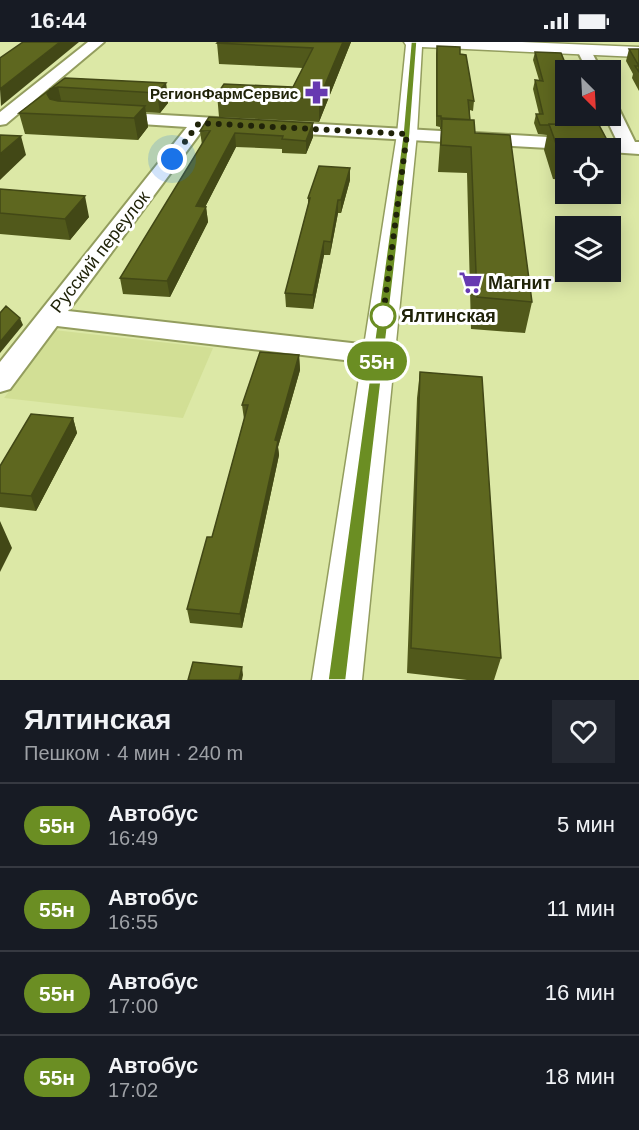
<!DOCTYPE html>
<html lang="ru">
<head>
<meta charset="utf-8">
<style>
  :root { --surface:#171b24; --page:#242831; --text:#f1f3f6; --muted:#9ea1a6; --line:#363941 }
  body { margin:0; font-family:Helvetica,sans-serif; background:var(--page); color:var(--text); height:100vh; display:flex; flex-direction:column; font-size:22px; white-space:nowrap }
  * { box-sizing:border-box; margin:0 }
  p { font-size:20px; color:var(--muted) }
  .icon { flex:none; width:33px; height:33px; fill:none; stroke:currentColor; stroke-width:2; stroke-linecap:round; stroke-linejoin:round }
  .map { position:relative; height:638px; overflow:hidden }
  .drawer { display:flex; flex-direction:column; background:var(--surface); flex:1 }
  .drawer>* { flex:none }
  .badge { padding:0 12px; border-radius:20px; font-size:21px; line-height:39px }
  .needle { width:39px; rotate:156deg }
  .tools { position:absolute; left:555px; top:18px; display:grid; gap:12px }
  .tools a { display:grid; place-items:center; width:66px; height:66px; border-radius:0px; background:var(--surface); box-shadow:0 3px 15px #0003; font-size:30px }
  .you { position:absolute; width:30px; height:30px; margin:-15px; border:4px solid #fff; border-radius:50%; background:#1a73e8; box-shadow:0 0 0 9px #1a73e833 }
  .map>.badge { position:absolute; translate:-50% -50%; box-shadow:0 0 0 3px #fff }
  .round { display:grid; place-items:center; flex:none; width:63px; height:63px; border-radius:0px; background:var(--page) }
  .overview { display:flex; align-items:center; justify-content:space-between; height:102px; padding:0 24px }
  h1 { font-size:28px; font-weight:700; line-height:45px }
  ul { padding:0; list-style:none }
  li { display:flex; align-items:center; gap:18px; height:84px; padding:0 24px; border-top:2px solid var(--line) }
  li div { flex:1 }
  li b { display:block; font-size:22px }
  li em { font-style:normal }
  li .badge { min-width:66px; font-weight:700; text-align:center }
  .status { display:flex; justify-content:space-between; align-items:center; height:42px; padding:0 30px; background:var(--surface); direction:ltr }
  .status svg { height:16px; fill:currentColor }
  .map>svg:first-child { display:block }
  .built { fill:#d2df95 }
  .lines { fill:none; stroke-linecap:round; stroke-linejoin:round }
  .street-casing { stroke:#939d5e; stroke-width:4 }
  .secondary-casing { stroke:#939d5e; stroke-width:3 }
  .street { fill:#fff; fill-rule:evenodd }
  .secondary { fill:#fff; fill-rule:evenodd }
  .wall { fill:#51591b }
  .shaded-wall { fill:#424816 }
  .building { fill:#5e671f; stroke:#424816; stroke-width:1.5 }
  .line { fill:#6b8e23; stroke:#fff; stroke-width:1.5 }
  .walk { stroke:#202309; stroke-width:6; stroke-dasharray:0 10.8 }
  .stop-dot { fill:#fff; stroke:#6b8e23; stroke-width:3 }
  .labels { text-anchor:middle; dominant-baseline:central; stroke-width:6; stroke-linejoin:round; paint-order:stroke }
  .far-poi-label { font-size:15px; font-weight:bold; fill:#202309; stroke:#fff; text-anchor:end }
  .street-label { font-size:18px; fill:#202309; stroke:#fff }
  .poi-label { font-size:18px; font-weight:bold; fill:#202309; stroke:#fff; text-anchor:start }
  .stop-label { font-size:18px; font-weight:bold; fill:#202309; stroke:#fff; text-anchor:start }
</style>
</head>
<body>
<div class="status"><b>16:44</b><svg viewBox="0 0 49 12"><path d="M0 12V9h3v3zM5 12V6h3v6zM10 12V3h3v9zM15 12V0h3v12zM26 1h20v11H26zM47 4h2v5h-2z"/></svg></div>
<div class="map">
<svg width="639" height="638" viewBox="0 0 639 638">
  <rect width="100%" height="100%" fill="#dce8a6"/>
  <path class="built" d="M54 288 213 306 183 376 4 356Z"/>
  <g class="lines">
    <defs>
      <path id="street" d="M88 0H104L6 82 0 83V70Z
        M584 4 589 5 601 28H587L577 8Z
        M610 60 616 61 635 100H639V112L610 110V106L566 107 204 86 68 269 378 304 388 307 392 313 388 319 378 322 57 284 10 347 0 350V320L187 85 110 80 104 79 101 75 104 71 110 70 617 99 605 74H610Z"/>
      <path id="secondary" d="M404 0H522L639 5V15L422 5 417 92 362 638H312L397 92 406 3Z"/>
    </defs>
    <use href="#street" class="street-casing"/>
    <use href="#secondary" class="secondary-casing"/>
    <use href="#street" class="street"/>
    <use href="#secondary" class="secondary"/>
  </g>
  <path class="wall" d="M351 0 319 80 219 75 217 52 293 45 303 26 219 22 217 1Z
    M437 4 460 12 474 59 473 69 470 68V78L532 260 525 291 471 287 467 131 438 130 441 87H440V85L436 84V12Z
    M629 7H639V49L632 36 633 32 626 19Z
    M535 10 561 11 568 28H566V74H584L588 83H599L615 113 610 128V106H566V138L553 137 544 108 547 93 538 92 534 81 536 72H539L533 47 535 38H539L533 18Z
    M65 36 166 41 168 61 160 71 146 70 148 85 138 98 25 92 19 71Z
    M200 89 313 95 306 112 282 111V107L236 105 205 165H206L208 180 170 255 123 252 120 236 202 103Z
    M350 126V138L341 171H338L330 213H324L313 267 286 265 285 251 308 163V156Z
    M0 147 89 175 70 198 0 192Z
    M299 313 300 328 278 405 279 413 242 586 190 581 187 567 212 495 244 377 242 363Z
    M420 330 501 616 494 638H467L407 631 417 356Z
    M73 376 77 391 36 469 0 465V424Z"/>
  <path class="shaded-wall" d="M60 0H79L1 64 0 47Z
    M343 0H351L319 80V57Z
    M166 41 168 61 160 71 157 51Z
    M58 45 63 66 55 68 52 73 47 52 50 47Z
    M145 64 148 85 138 98 134 76Z
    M313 81V95L306 112V99Z
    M235 91 236 105 198 179 196 164Z
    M21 94 26 113 0 138V112Z
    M350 126V138L341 171V158Z
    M85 154 89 175 70 198 65 177Z
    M338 158V171L330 213 331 200Z
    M206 165 208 180 170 255 167 239Z
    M324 199V213L313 267V253Z
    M20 276 23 283 0 311V300Z
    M299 313 300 328 278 405 279 413 242 586 240 572 275 398Z
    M73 376 77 391 36 469 31 454Z
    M0 479 12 506 0 530Z
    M242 625 243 633 242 638H239Z"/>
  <path class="building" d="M23 0H60L0 47V16Z
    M218 0H343L319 57 217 52 224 42 293 45 313 6 217 1Z
    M437 4 460 5V12L466 13 474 59 468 58 470 78 441 77V74H437Z
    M629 7H639V30L635 24H639Z
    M535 10 561 11 568 28H566V74H584L588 83 549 82V83H540L536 72H543L535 38 543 39Z
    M65 36 166 41 157 51 58 45 50 47 47 52 50 57 58 59 145 64 134 76 19 71Z
    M209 75 313 81 306 99 282 97 283 94 235 91 196 164 206 165 167 239 120 236 210 89H200Z
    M442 76 474 78 475 91 510 93 532 260 477 255 471 105 441 103Z
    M549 82 599 83 615 113H610V106H566V110H559Z
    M0 93 21 94 0 112Z
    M319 124 350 126 341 158H338L331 200 324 199 313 253 285 251 310 156H308Z
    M0 147 85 154 65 177 0 171Z
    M6 264 20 276 0 300V271Z
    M260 310 299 313 275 398 278 399 240 572 187 567 207 495H212L248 363H242Z
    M420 330 482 335 501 616 411 606Z
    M31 372 73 376 31 454 0 451V424Z
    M193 620 242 625 239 638H188Z"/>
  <path class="line" d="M411 0H417L410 92 346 638H328L403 92Z"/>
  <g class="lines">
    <path class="walk" d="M172 117 199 81 407 92 383 274"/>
  </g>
  <defs>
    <symbol id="pharmacy-bare" viewBox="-9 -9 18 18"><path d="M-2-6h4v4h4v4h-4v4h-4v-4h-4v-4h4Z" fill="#6739b1" stroke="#fff" stroke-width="2.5" paint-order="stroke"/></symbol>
    <symbol id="supermarket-bare" viewBox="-9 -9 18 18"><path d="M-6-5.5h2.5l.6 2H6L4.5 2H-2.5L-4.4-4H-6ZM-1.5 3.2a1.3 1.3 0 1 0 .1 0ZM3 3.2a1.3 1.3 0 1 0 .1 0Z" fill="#6739b1" stroke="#fff" stroke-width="2.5" paint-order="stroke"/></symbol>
  </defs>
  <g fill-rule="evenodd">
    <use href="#pharmacy-bare" x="300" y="34" width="33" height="33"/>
    <use href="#supermarket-bare" x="454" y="224" width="33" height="33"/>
  </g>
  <circle class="stop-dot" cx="383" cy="274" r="12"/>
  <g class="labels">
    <g class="far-poi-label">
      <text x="298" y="51">РегионФармСервис</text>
    </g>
    <g class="street-label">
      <text transform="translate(100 210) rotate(-52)">Русский переулок</text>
    </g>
    <g class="poi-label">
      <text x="488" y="241">Магнит</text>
    </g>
    <g class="stop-label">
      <text x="401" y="274">Ялтинская</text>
    </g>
  </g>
</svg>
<div class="tools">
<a><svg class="needle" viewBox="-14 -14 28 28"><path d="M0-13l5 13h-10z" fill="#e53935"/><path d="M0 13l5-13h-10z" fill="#9ea1a6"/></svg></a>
<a><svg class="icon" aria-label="locate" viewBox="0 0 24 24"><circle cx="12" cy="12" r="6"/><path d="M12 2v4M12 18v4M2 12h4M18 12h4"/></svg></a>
<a><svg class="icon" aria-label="layers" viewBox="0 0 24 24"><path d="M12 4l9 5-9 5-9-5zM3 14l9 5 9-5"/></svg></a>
</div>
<div class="you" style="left:172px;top:117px"></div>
<b class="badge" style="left:377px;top:319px;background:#6b8e23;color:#fff">55н</b>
</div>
<section class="drawer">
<div class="overview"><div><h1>Ялтинская</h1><p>Пешком · 4 мин · 240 m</p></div><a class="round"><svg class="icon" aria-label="heart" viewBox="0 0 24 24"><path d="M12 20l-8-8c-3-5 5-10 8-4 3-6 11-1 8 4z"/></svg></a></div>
<ul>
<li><span class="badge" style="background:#6b8e23;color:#fff">55н</span><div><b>Автобус</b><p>16:49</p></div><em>5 мин</em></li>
<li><span class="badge" style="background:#6b8e23;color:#fff">55н</span><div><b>Автобус</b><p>16:55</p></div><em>11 мин</em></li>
<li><span class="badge" style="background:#6b8e23;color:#fff">55н</span><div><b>Автобус</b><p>17:00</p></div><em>16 мин</em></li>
<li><span class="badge" style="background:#6b8e23;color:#fff">55н</span><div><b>Автобус</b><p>17:02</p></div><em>18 мин</em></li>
</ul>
</section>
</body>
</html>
